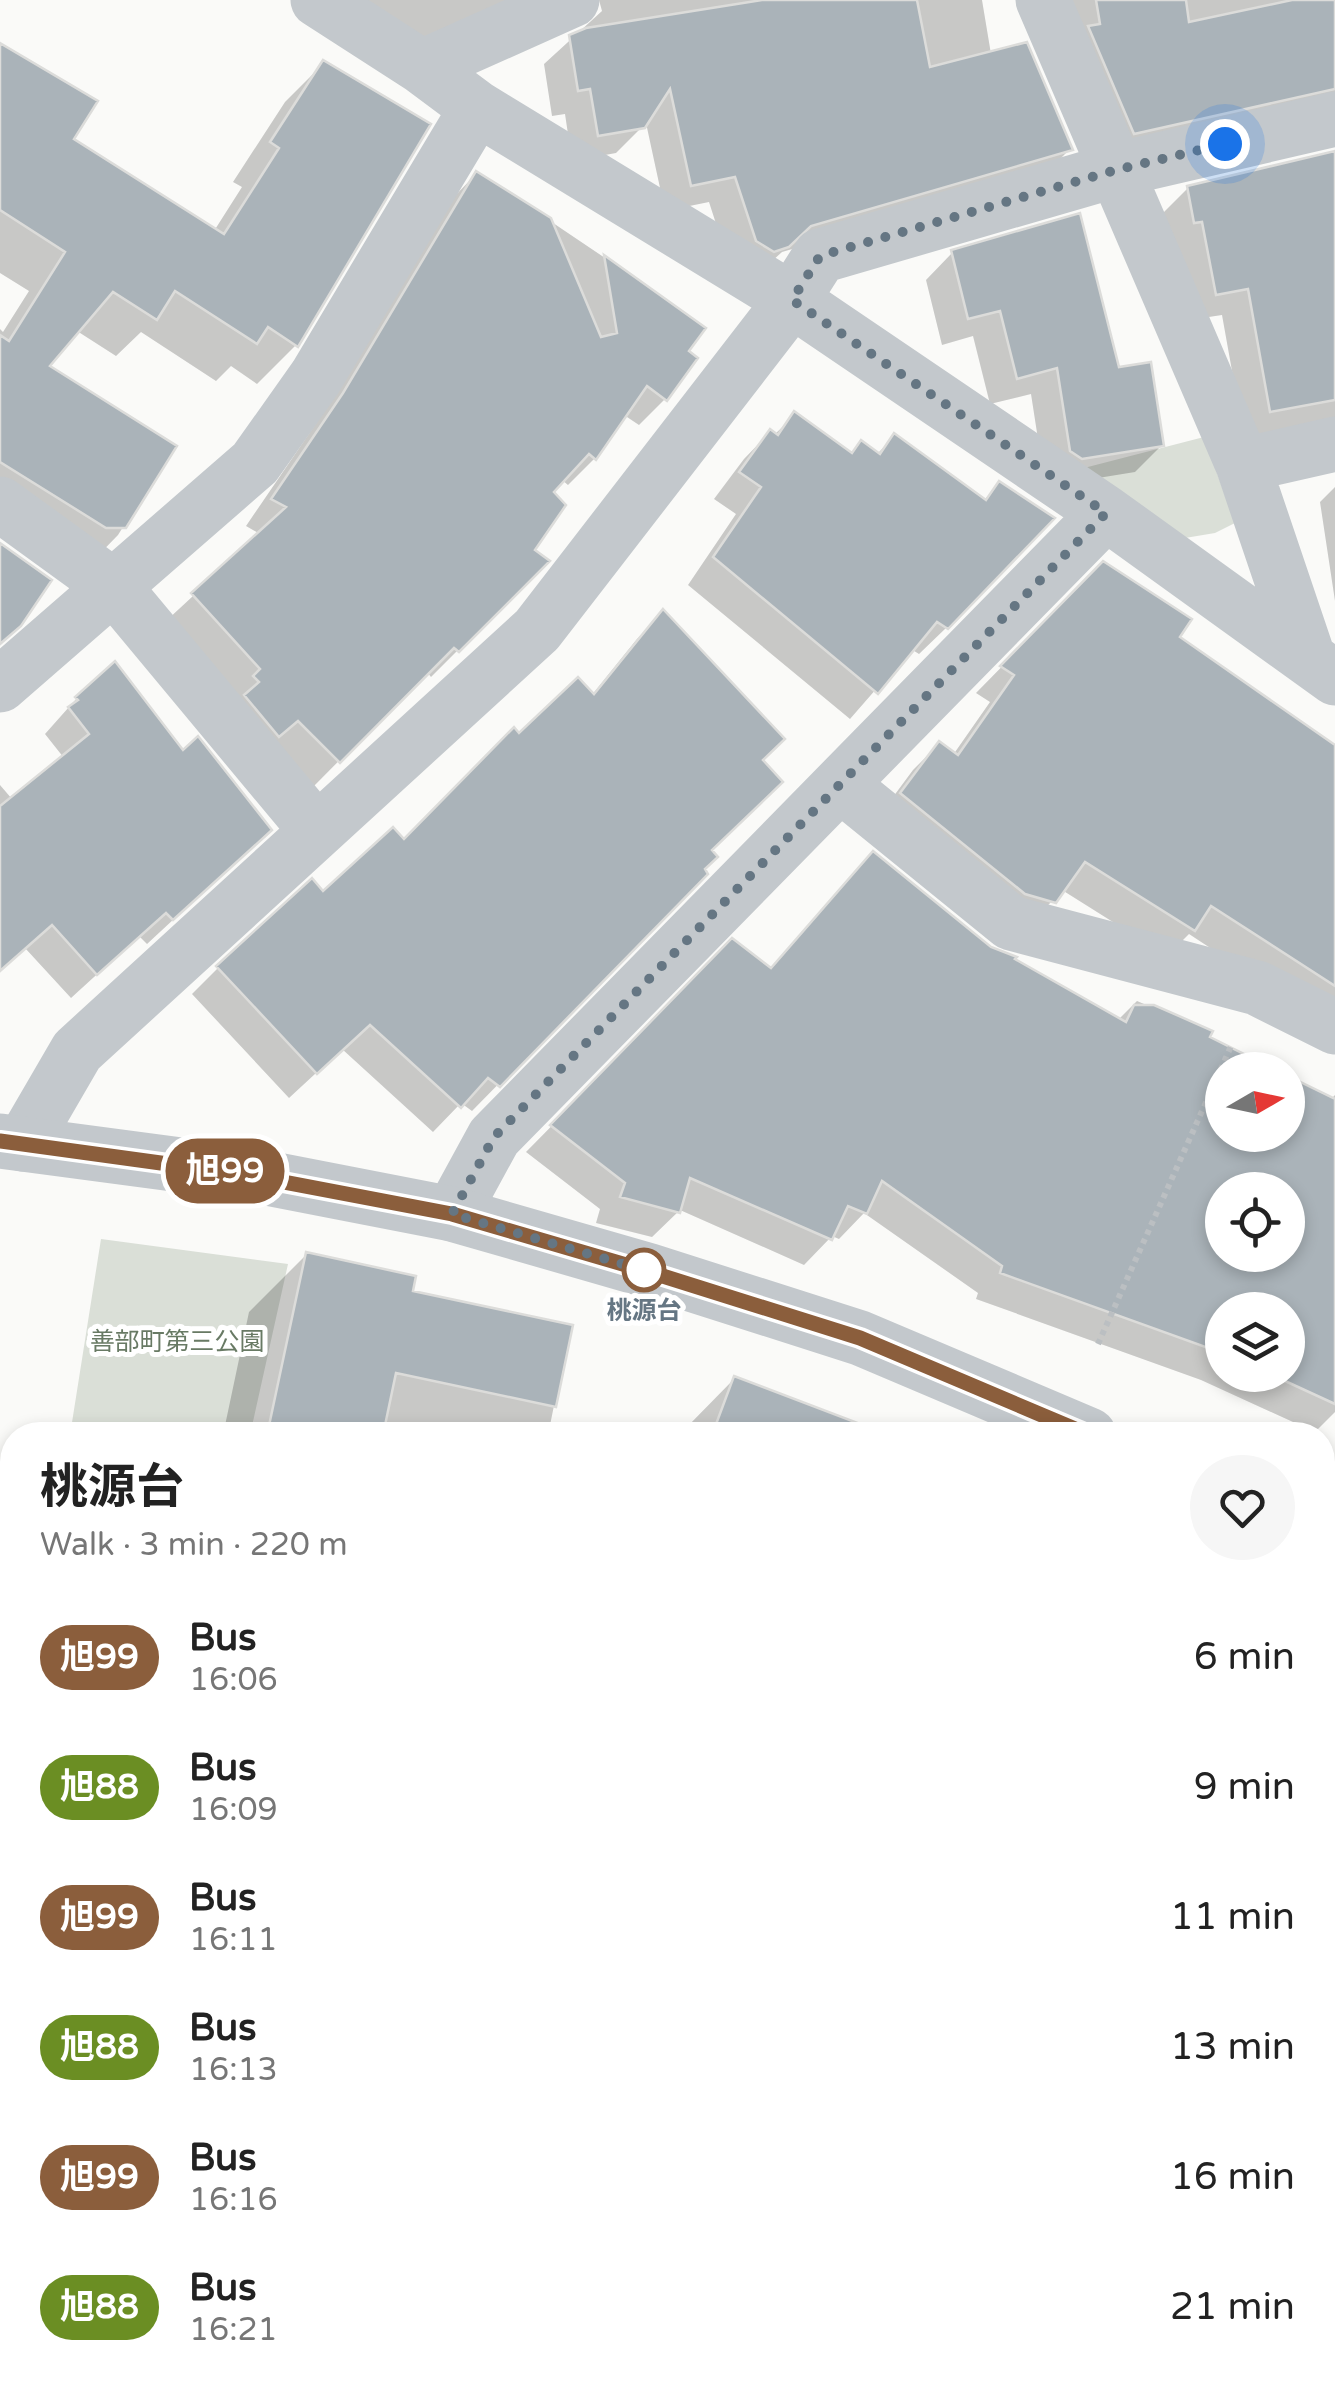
<!DOCTYPE html>
<html lang="en">
<head>
<meta charset="utf-8">
<style>
  :root { --surface:#fff; --page:#f6f6f6; --text:#222; --muted:#767676 }
  body { margin:0; font-family:"Varela Round","Noto Sans JP",sans-serif; background:var(--page); color:var(--text); height:100vh; display:flex; flex-direction:column; font-size:38px; white-space:nowrap }
  * { box-sizing:border-box; margin:0 }
  p { font-size:32px; color:var(--muted) }
  .icon { flex:none; width:55px; height:55px; fill:none; stroke:currentColor; stroke-width:2; stroke-linecap:round; stroke-linejoin:round }
  .map { position:relative; flex:1; overflow:hidden }
  .panel { position:absolute; left:0px; top:1422px; width:1335px; height:972px; display:flex; flex-direction:column; background:var(--surface); border-radius:40px 40px 0 0; box-shadow:0 5px 15px #0003 }
  .panel>* { flex:none }
  .badge { padding:0 20px; border-radius:32px; font-size:35px; line-height:65px }
  .needle { width:65px; rotate:81deg }
  .fabs { position:absolute; left:1205px; top:1052px; display:grid; gap:20px }
  .fabs a { display:grid; place-items:center; width:100px; height:100px; border-radius:50%; background:var(--surface); box-shadow:0 5px 15px #0003; font-size:50px }
  .you { position:absolute; width:50px; height:50px; margin:-25px; border:8px solid #fff; border-radius:50%; background:#1a73e8; box-shadow:0 0 0 15px #1a73e833 }
  .map>.badge { position:absolute; translate:-50% -50%; box-shadow:0 0 0 5px #fff }
  .round { display:grid; place-items:center; flex:none; width:105px; height:105px; border-radius:52px; background:var(--page) }
  .overview { display:flex; align-items:center; justify-content:space-between; height:170px; padding:0 40px }
  h1 { font-size:48px; font-weight:700; line-height:75px }
  ul { padding:0; list-style:none }
  li { display:flex; align-items:center; gap:30px; height:130px; padding:0 40px }
  li div { flex:1 }
  li b { display:block; font-size:38px }
  li em { font-style:normal }
  li .badge { min-width:110px; font-weight:700; text-align:center }
  .map>svg:first-child { display:block }
  .green { fill:#dadfd7 }
  .shadow { fill:#0003; fill-rule:evenodd }
  .lines { fill:none; stroke-linecap:round; stroke-linejoin:round }
  .stream { stroke:#bbc7cb; stroke-width:18 }
  .building { fill:#aab3b9; stroke:#dcdcda; stroke-width:2.5; fill-rule:evenodd }
  .path { stroke:#bbbfc2; stroke-width:6; stroke-dasharray:5 5; stroke-linecap:butt }
  .minor { stroke:#c3c8cc; stroke-width:55 }
  .tertiary { stroke:#c3c8cc; stroke-width:55 }
  .line-casing { stroke:#fff; stroke-width:22 }
  .line { stroke:#8b5e3c; stroke-width:15 }
  .walk { stroke:#657683; stroke-width:10; stroke-dasharray:0 18 }
  .stop-dot { fill:#fff; stroke:#8b5e3c; stroke-width:5 }
  .labels { text-anchor:middle; dominant-baseline:central; stroke-width:10; stroke-linejoin:round; paint-order:stroke }
  .stop-label { font-size:25px; font-weight:bold; fill:#657683; stroke:#fff }
  .park-label { font-size:25px; fill:#687a64; stroke:#fff }
</style>
</head>
<body>
<div class="map">
<svg width="1335" height="2394" viewBox="0 0 1335 2394">
  <rect width="100%" height="100%" fill="#fafaf8"/>
  <path class="green" d="M1204 437 1235 523 1215 533 1185 538 1084 468Z
    M101 1239 288 1264 250 1435H70Z"/>
  <path class="shadow" d="M336 0H523L397 56Z
    M599 0H982L991 54 1070 149 1044 175 782 252 759 273 730 267 709 202 665 211 646 123 616 153 572 161 565 114 552 116 544 64 602 11Z
    M1066 0H1335V131L1108 159Z
    M0 46 71 140 214 231 242 187 233 182 285 102 324 63 427 125 296 345 257 384 231 366 216 381 141 332 116 356 77 331 47 367 173 447 118 535 80 574 0 524V329L3 332 29 291 0 273Z
    M1335 154V456L1244 438 1222 315 1189 320 1161 215 1188 188Z
    M476 174 516 198 654 291 685 351 665 399 639 425 624 415 594 459 568 485 562 480 550 492 531 551 546 562 431 677 427 672 312 788 166 621 260 534 246 526 317 422 450 201Z
    M952 253 1117 370 1162 445 1135 472 1055 485 1044 478 1031 394 990 404 973 336 942 345 926 280Z
    M795 415 850 454 861 443 877 454 895 436 983 501 1000 484 946 628 919 654 911 649 850 719 688 585 736 514 714 499 744 459 770 432 774 435Z
    M1335 487V601L1320 502Z
    M1103 564 1177 638 1335 748V1030L1189 934 1167 956 1062 890 1028 927 876 820 913 770 939 744 953 755 990 702 976 693Z
    M663 613 760 761 709 850 702 870 705 874 472 1111 461 1103 433 1132 342 1049 289 1098 192 994 218 968 403 842 519 736 592 695 637 639Z
    M77 698 243 855 147 944 139 936 71 998 25 948 0 970V785L12 799 64 758 45 734Z
    M733 942 770 970 990 949 1118 1020 1137 1001 1210 1032 1207 1039 1270 1070H1222V1135H1288V1079L1330 1100 1335 1095V1412L1315 1432 1201 1380 976 1299 978 1293 864 1213 839 1239 832 1236 804 1265 680 1210 652 1237 596 1223 600 1209 526 1152ZM1222 1190H1288V1255H1222ZM1222 1310H1288V1375H1222Z
    M306 1255 410 1293 570 1327 548 1435H223L249 1312Z
    M734 1379 882 1435H683L686 1428Z
    M0 1675 12 1683V1708L0 1729Z
    M1322 2011 1335 2024V2394H1324L1321 2390 1316 2394 1304 2382H1322Z
    M18 2382H156L142 2394H5Z
    M1221 2382 1230 2389 1226 2394H700L678 2383Z"/>
  <g class="lines">
    <path class="stream" d="M0 1489H12"/>
  </g>
  <path class="building" d="M762 0H917L930 67 1027 42 1073 150 811 226 789 247 774 252 756 241 735 177 691 186 670 89 645 128 598 136 590 89 578 91 569 35 586 28Z
    M1096 0H1186L1189 22 1292 0H1335V89L1134 134 1088 26 1100 24Z
    M0 43 98 101 74 139 224 234 279 148 270 142 323 60 431 124 298 347 268 327 257 344 175 291 157 320 113 292 50 366 177 446 126 528H106L0 462V335L9 341 65 252 0 210Z
    M1335 151V400L1270 412 1248 289 1216 295 1202 222 1194 223 1187 186Z
    M476 171 551 218 601 337 617 333 604 255 706 328 689 351 698 358 667 401 647 386 596 460 589 454 554 492 566 505 535 550 550 561 459 652 454 648 340 763 298 721 279 737 244 695 259 682 253 676 260 669 191 593 286 507 271 499 343 393Z
    M1080 213 1119 367 1151 362 1164 446 1082 459 1070 451 1057 368 1017 379 1000 311 968 319 951 250Z
    M794 411 852 453 861 440 880 454 894 433 986 500 999 481 1055 518 948 629 937 622 878 694 713 557 761 487 739 472 770 429 778 435Z
    M0 543 52 580 21 626 0 644Z
    M1103 561 1192 619 1180 637 1335 745V986L1211 906 1195 931 1085 862 1056 903 1025 894 900 793 939 741 958 755 1014 675 1000 666Z
    M663 609 785 739 763 760 783 782 712 850 718 857 705 869 708 874 500 1087 488 1078 461 1108 370 1025 317 1074 216 966 312 878 323 891 393 827 404 839 514 727 519 733 578 677 594 694Z
    M115 661 183 750 198 736 272 830 173 920 166 913 97 975 52 925 0 971V806L89 734 68 707 78 700 75 697Z
    M873 851 991 947 1017 957 1015 959 1126 1022 1134 1005H1154L1213 1031 1210 1037 1276 1070H1222V1135H1288V1076L1335 1099V1404L1272 1375H1288V1310H1222V1353L1000 1273 1002 1266 882 1181 867 1214 848 1206 832 1240 690 1178 680 1213 620 1197 625 1183 550 1125 732 938 771 968ZM1222 1190H1288V1255H1222Z
    M306 1252 416 1276 413 1291 573 1325 556 1407 396 1373 383 1435H267Z
    M734 1376 876 1430 875 1435H712Z"/>
  <g class="lines">
    <path class="path" d="M1098 1344 1232 1044"/>
    <path class="minor" d="M318 0 422 67 477 108 792 300 1106 513 1335 678
      M1043 0 1243 465 1308 657
      M422 67 572 0
      M1243 465 1335 444
      M0 504 113 586 317 831
      M0 685 255 463 316 377 477 108
      M841 785 1011 923 1257 988 1335 1027
      M23 1144 77 1051 537 630 792 300 820 256 1116 170 1335 119
      M452 1214 494 1137 1106 513
      M12 1843 8 1847 12 2133
      M0 2192H12
      M646 2382 666 2394
      M1277 2382 1290 2394
      M184 2394 196 2382
      M560 2394 573 2382"/>
    <path class="tertiary" d="M0 1141 241 1173 452 1214 650 1271 860 1338 1089 1435
      M1322 1547 1335 1554
      M1322 1742 1335 1736
      M377 2394 390 2382"/>
  </g>
  <g class="lines">
    <defs>
      <path id="line" d="M0 1141 241 1174 452 1214 650 1272 860 1338 1089 1435"/>
    </defs>
    <use href="#line" class="line-casing"/>
    <use href="#line" class="line"/>
    <path class="walk" d="M644 1270 650 1272 452 1214 494 1137 1106 513 792 300 820 256 1116 170 1225 144"/>
  </g>
  <circle class="stop-dot" cx="644" cy="1270" r="20"/>
  <g class="labels">
    <g class="stop-label">
      <text x="644" y="1311">桃源台</text>
    </g>
    <g class="park-label">
      <text x="177" y="1342">善部町第三公園</text>
    </g>
  </g>
</svg>
<div class="fabs">
<a><svg class="needle" viewBox="-14 -14 28 28"><path d="M0-13l5 13h-10z" fill="#e53935"/><path d="M0 13l5-13h-10z" fill="#767676"/></svg></a>
<a><svg class="icon" aria-label="locate" viewBox="0 0 24 24"><circle cx="12" cy="12" r="6"/><path d="M12 2v4M12 18v4M2 12h4M18 12h4"/></svg></a>
<a><svg class="icon" aria-label="layers" viewBox="0 0 24 24"><path d="M12 4l9 5-9 5-9-5zM3 14l9 5 9-5"/></svg></a>
</div>
<div class="you" style="left:1225px;top:144px"></div>
<b class="badge" style="left:225px;top:1171px;background:#8b5e3c;color:#fff">旭99</b>
<section class="panel">
<div class="overview"><div><h1>桃源台</h1><p>Walk · 3 min · 220 m</p></div><a class="round"><svg class="icon" aria-label="heart" viewBox="0 0 24 24"><path d="M12 20l-8-8c-3-5 5-10 8-4 3-6 11-1 8 4z"/></svg></a></div>
<ul>
<li><span class="badge" style="background:#8b5e3c;color:#fff">旭99</span><div><b>Bus</b><p>16:06</p></div><em>6 min</em></li>
<li><span class="badge" style="background:#6b8e23;color:#fff">旭88</span><div><b>Bus</b><p>16:09</p></div><em>9 min</em></li>
<li><span class="badge" style="background:#8b5e3c;color:#fff">旭99</span><div><b>Bus</b><p>16:11</p></div><em>11 min</em></li>
<li><span class="badge" style="background:#6b8e23;color:#fff">旭88</span><div><b>Bus</b><p>16:13</p></div><em>13 min</em></li>
<li><span class="badge" style="background:#8b5e3c;color:#fff">旭99</span><div><b>Bus</b><p>16:16</p></div><em>16 min</em></li>
<li><span class="badge" style="background:#6b8e23;color:#fff">旭88</span><div><b>Bus</b><p>16:21</p></div><em>21 min</em></li>
</ul>
</section>
</div>
</body>
</html>
